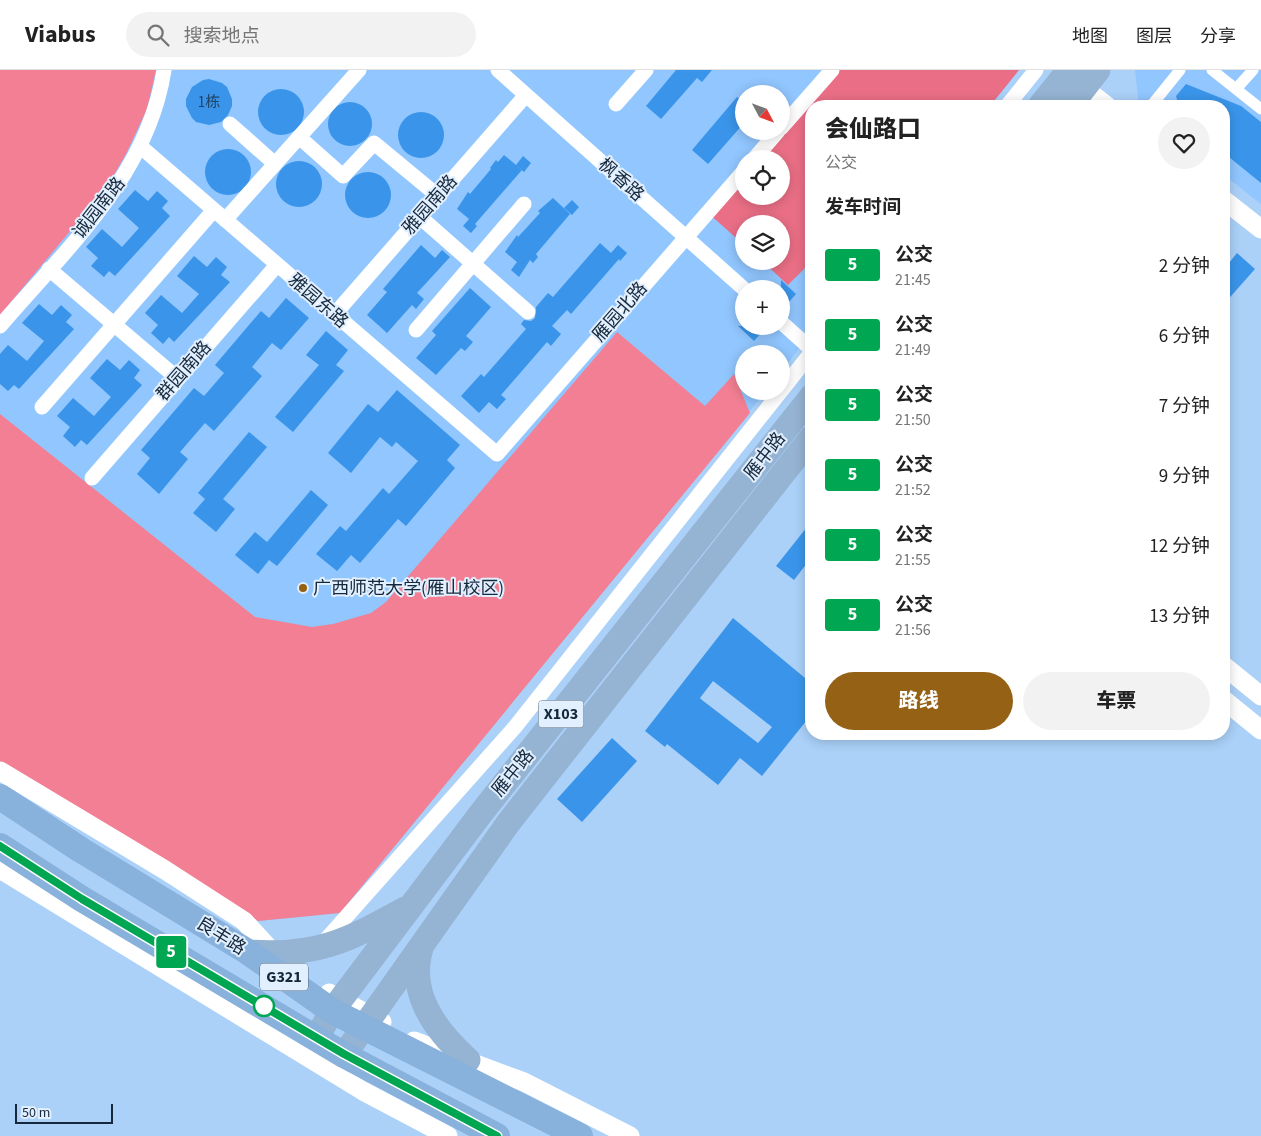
<!DOCTYPE html>
<html lang="zh">
<head>
<meta charset="utf-8">
<style>
  :root { --surface:#fff; --page:#f2f2f2; --text:#222; --muted:#767676; --line:#e0e0e0; --accent:#956115 }
  body { margin:0; font-family:"Source Sans 3","Noto Sans SC",sans-serif; background:var(--page); color:var(--text); height:100vh; display:flex; flex-direction:column; font-size:19px; white-space:nowrap }
  * { box-sizing:border-box; margin:0 }
  p { font-size:16px; color:var(--muted) }
  .icon { flex:none; width:28px; height:28px; fill:none; stroke:currentColor; stroke-width:2; stroke-linecap:round; stroke-linejoin:round }
  .map { position:relative; flex:1; overflow:hidden }
  .details { position:absolute; left:805px; top:30px; width:425px; height:640px; display:flex; flex-direction:column; background:var(--surface); border-radius:20px; box-shadow:0 2px 12px #0003 }
  .details>* { flex:none }
  .badge { padding:0 10px; border-radius:4px; font-size:18px; line-height:32px }
  .needle { width:32px; rotate:131deg }
  .controls { position:absolute; left:735px; top:15px; display:grid; gap:10px }
  .controls a { display:grid; place-items:center; width:55px; height:55px; border-radius:50%; background:var(--surface); box-shadow:0 2px 12px #0003; font-size:25px }
  .scale { position:absolute; left:15px; bottom:12px; width:98px; box-sizing:border-box; padding-left:5px; border:2px solid #16283b; border-top:0; font-size:14px; line-height:18px; white-space:nowrap; color:#16283b; -webkit-text-stroke:4px #e1efff; paint-order:stroke }
  .map>.badge { position:absolute; translate:-50% -50%; box-shadow:0 0 0 2px #fff }
  h2 { padding:0 20px; font-size:19px; line-height:45px }
  .round { display:grid; place-items:center; flex:none; width:52px; height:52px; border-radius:26px; background:var(--page) }
  .overview { display:flex; align-items:center; justify-content:space-between; height:85px; padding:0 20px }
  h1 { font-size:24px; font-weight:800; line-height:38px }
  .button { display:flex; gap:10px; margin-top:auto; padding:10px 20px }
  .button a { flex:1; height:58px; border-radius:30px; background:var(--accent); color:#fff; font-size:20px; font-weight:800; line-height:58px; text-align:center }
  .button a+a { background:var(--page); color:var(--text) }
  ul { padding:0; list-style:none }
  li { display:flex; align-items:center; gap:15px; height:70px; padding:0 20px }
  li div { flex:1 }
  li b { display:block; font-size:19px }
  li em { font-style:normal }
  li .badge { min-width:55px; font-weight:700; text-align:center }
  header { display:flex; align-items:center; gap:30px; box-sizing:border-box; height:70px; padding:0 25px; background:var(--surface); border-bottom:1px solid var(--line) }
  header strong { font-size:24px }
  nav { display:flex; gap:28px; margin-inline-start:auto; font-size:18px }
  .search { width:350px; height:45px; background:var(--page); display:flex; align-items:center; gap:12px; box-sizing:border-box; padding:0 18px; border-radius:28px; color:var(--muted); font-size:19px }
  .map>svg:first-child { display:block }
  .built { fill:#91c6fe; fill-rule:evenodd }
  .green { fill:#f27f93 }
  .forest { fill:#ea6f86 }
  .building { fill:#3a95ea; fill-rule:evenodd }
  .lines { fill:none; stroke-linecap:round; stroke-linejoin:round }
  .pedestrian { stroke:#fff; stroke-width:11 }
  .minor { stroke:#fff; stroke-width:15 }
  .tertiary { stroke:#fff; stroke-width:19 }
  .primary { stroke:#95b3d3; stroke-width:25 }
  .trunk { stroke:#88b1db; stroke-width:26 }
  .line-casing { stroke:#fff; stroke-width:11 }
  .line { stroke:#00a651; stroke-width:8 }
  .poi-dot { fill:#956115; stroke:#e1efff; stroke-width:2 }
  .stop-dot { fill:#fff; stroke:#00a651; stroke-width:2.5 }
  .labels { text-anchor:middle; dominant-baseline:central; stroke-width:4; stroke-linejoin:round; paint-order:stroke }
  .number-label { font-size:15px; fill:#1f4367 }
  .shield { fill:#e1efff; stroke:#536476; stroke-width:1 }
  .shield-label { font-size:16px; font-weight:bold; fill:#16283b }
  .street-label { font-size:18px; fill:#16283b; stroke:#e1efff }
  .poi-label { font-size:18px; fill:#16283b; stroke:#e1efff; text-anchor:start }
</style>
</head>
<body>
<header>
<strong>Viabus</strong>
<div class="search"><svg class="icon" aria-label="search" viewBox="0 0 24 24"><circle cx="10" cy="10" r="6"/><path d="M15 15l6 6"/></svg>搜索地点</div>
<nav><a>地图</a><a>图层</a><a>分享</a></nav>
</header>
<div class="map">
<svg width="1261" height="1066" viewBox="0 0 1261 1066">
  <rect width="100%" height="100%" fill="#abd1f9"/>
  <path class="built" d="M0 0H1019L990 36H811V263L781 302V284H744V321H766L340 843 258 851 0 694ZM744 24H781V61H744ZM744 89H781V126H744ZM744 154H781V191H744ZM744 219H781V256H744Z
    M1135 0H1261V134L1224 105V36H1139Z"/>
  <path class="green" d="M0 0H156L147 39 126 84 107 117 0 245Z
    M617 262 705 336 734 304 750 343 340 843 258 851 0 694V344L255 547 312 557 333 554 371 543 386 532Z"/>
  <path class="forest" d="M832 0H1019L990 36H811V195H808L788 215 762 191H781V154H744V175L707 142 744 101V126H781V89H754Z"/>
  <path class="building" d="M676 0H712L702 12 697 8 661 49 646 36Z
    M209 9 222 13 227 17 232 29V36L228 45 221 52 209 55 196 52 192 48 186 36V29L192 17 203 10Z
    M1186 14 1241 36 1261 52V113L1224 83V36H1179L1176 26Z
    M258 42a23 23 0 1 1 46 0a23 23 0 1 1-46 0Z
    M737 27 744 33V53L708 94 692 80Z
    M328 54a22 22 0 1 1 44 0a22 22 0 1 1-44 0Z
    M398 65a23 23 0 1 1 46 0a23 23 0 1 1-46 0Z
    M205 102a23 23 0 1 1 46 0a23 23 0 1 1-46 0Z
    M504 85 522 100 475 154 477 156 471 163 463 156 469 149 457 139 468 122 470 124 491 99 490 98 496 90 498 92Z
    M523 86 531 93 524 102 516 95Z
    M276 114a23 23 0 1 1 46 0a23 23 0 1 1-46 0Z
    M345 125a23 23 0 1 1 46 0a23 23 0 1 1-46 0Z
    M135 120 148 131 157 121 168 131 162 138 170 146 115 206 109 201 104 207 91 196 98 188 86 177 102 159 122 177 139 158 118 139Z
    M553 128 570 144 536 184 538 187 533 193 530 190 519 207 511 200 517 192 505 182 517 165 518 167 540 143 538 141Z
    M572 130 579 137 572 145 564 138Z
    M600 173 611 183 618 175 627 183 620 191 619 189 571 244 567 240 552 256 561 264 551 276 547 272 501 325 506 329 497 339 489 332 479 343 461 326 481 304 484 307 526 259 521 254 524 250 531 251 535 248 536 237 548 223 553 227Z
    M421 175 435 188 442 180 450 187 417 223 424 229 416 239 412 235 387 263 367 245 387 222 383 219Z
    M1237 183 1255 199 1224 234V189L1229 193Z
    M194 186 207 197 216 187 227 197 221 205 230 212 174 272 169 267 163 274 151 263 158 255 145 243 161 225 182 243 199 224 177 206Z
    M781 210 796 224 781 241Z
    M470 218 491 237 466 266 473 272 465 281 461 278 436 305 416 288 436 265 432 261Z
    M286 228 309 248 281 280 272 273 252 297 262 306 214 361 205 353 180 382 188 389 159 424 137 404 150 388 141 380 194 318 204 326 224 303 215 295 261 241 269 248Z
    M39 234 52 245 61 235 72 245 66 252 74 259 19 319 14 315 8 321 0 314V284L8 275 27 291 44 271 22 253Z
    M738 256H767L754 271Z
    M326 261 348 280 336 295 344 301 293 362 275 347 319 295 306 285Z
    M107 289 120 300 129 290 140 300 134 308 142 315 87 375 81 370 75 377 63 366 70 357 57 346 73 328 94 346 111 327 90 308Z
    M397 320 460 375 447 390 455 398 406 456 398 449 360 493 351 485 337 501 316 484 340 456 346 461 383 418 389 424 418 391 396 372 392 377 380 367 351 403 328 383 368 334 378 342Z
    M249 362 267 377 223 429 235 439 216 462 193 443 205 429 198 423Z
    M311 420 328 435 277 496 269 490 258 504 235 485 255 462 267 472Z
    M811 452V488L794 510 776 496Z
    M733 548 811 613V645L762 706 740 688 718 715 667 674 665 677 645 661ZM713 611 772 657 758 673 702 630 700 628Z
    M612 668 637 691 582 752 557 729Z"/>
  <g class="lines">
    <path class="pedestrian" d="M1212 0 1261 39
      M1236 19 1253 0
      M1151 36 1180 0"/>
    <path class="minor" d="M498 0 744 219
      M616 34 646 0
      M1007 36 1036 0
      M230 54 275 94
      M781 58 832 0
      M299 67 343 106 374 73 438 126
      M141 77 497 384 744 101
      M754 89 778 61
      M420 147 528 242
      M225 150 359 0
      M49 199 177 308
      M334 245 526 25
      M781 252 811 279
      M0 256C66 179 148 105 164 0
      M416 260 524 134
      M781 321 811 283
      M42 337 214 140
      M92 408 277 195
      M322 874 515 657 781 321"/>
    <path class="tertiary" d="M1075 11 1107 36
      M1224 130 1261 159
      M1224 596 1261 626
      M1224 630 1261 660
      M0 701 165 800 244 851 278 888
      M0 799 363 1021 448 1066
      M329 923 382 952
      M414 971 524 1012 630 1066"/>
    <path class="primary" d="M1040 36 1069 0
      M1070 36 1098 0
      M422 875C406 922 435 960 468 990
      M248 882C316 887 347 871 405 839
      M317 967 332 941 482 742 811 327
      M344 985 509 752 811 368"/>
    <path class="trunk" d="M0 727 81 780 248 882 332 941 580 1066
      M0 776 82 829 344 985 497 1066"/>
  </g>
  <g class="lines">
    <defs>
      <path id="line" d="M0 776 82 829 344 984 497 1066"/>
    </defs>
    <use href="#line" class="line-casing"/>
    <use href="#line" class="line"/>
  </g>
  <circle class="poi-dot" cx="303" cy="518" r="5"/>
  <circle class="stop-dot" cx="264" cy="936" r="10"/>
  <g class="labels">
    <g class="number-label">
      <text x="209" y="32">1栋</text>
    </g>
    <g class="shield">
      <rect x="538.5" y="630.5" width="45" height="27" rx="4"/>
      <rect x="260" y="893.5" width="48" height="27" rx="4"/>
    </g>
    <g class="shield-label">
      <text x="561" y="644">X103</text>
      <text x="284" y="907">G321</text>
    </g>
    <g class="street-label">
      <text transform="translate(621 110) rotate(42)">枫香路</text>
      <text transform="translate(430 135) rotate(-49)">雅园南路</text>
      <text transform="translate(99 138) rotate(-52)">诚园南路</text>
      <text transform="translate(318 231) rotate(41)">雅园东路</text>
      <text transform="translate(620 242) rotate(-49)">雁园北路</text>
      <text transform="translate(184 301) rotate(-49)">群园南路</text>
      <text transform="translate(765 386) rotate(-52)">雁中路</text>
      <text transform="translate(513 703) rotate(-51)">雁中路</text>
      <text transform="translate(221 866) rotate(32)">良丰路</text>
    </g>
    <g class="poi-label">
      <text x="313" y="518">广西师范大学(雁山校区)</text>
    </g>
  </g>
</svg>
<div class="controls">
<a><svg class="needle" viewBox="-14 -14 28 28"><path d="M0-13l5 13h-10z" fill="#e53935"/><path d="M0 13l5-13h-10z" fill="#767676"/></svg></a>
<a><svg class="icon" aria-label="locate" viewBox="0 0 24 24"><circle cx="12" cy="12" r="6"/><path d="M12 2v4M12 18v4M2 12h4M18 12h4"/></svg></a>
<a><svg class="icon" aria-label="layers" viewBox="0 0 24 24"><path d="M12 4l9 5-9 5-9-5zM3 14l9 5 9-5"/></svg></a>
<a>+</a>
<a>−</a>
</div>
<div class="scale">50 m</div>
<b class="badge" style="left:171px;top:882px;background:#00a651;color:#fff">5</b>
<section class="details">
<div class="overview"><div><h1>会仙路口</h1><p>公交</p></div><a class="round"><svg class="icon" aria-label="heart" viewBox="0 0 24 24"><path d="M12 20l-8-8c-3-5 5-10 8-4 3-6 11-1 8 4z"/></svg></a></div>
<h2>发车时间</h2>
<ul>
<li><span class="badge" style="background:#00a651;color:#fff">5</span><div><b>公交</b><p>21:45</p></div><em>2 分钟</em></li>
<li><span class="badge" style="background:#00a651;color:#fff">5</span><div><b>公交</b><p>21:49</p></div><em>6 分钟</em></li>
<li><span class="badge" style="background:#00a651;color:#fff">5</span><div><b>公交</b><p>21:50</p></div><em>7 分钟</em></li>
<li><span class="badge" style="background:#00a651;color:#fff">5</span><div><b>公交</b><p>21:52</p></div><em>9 分钟</em></li>
<li><span class="badge" style="background:#00a651;color:#fff">5</span><div><b>公交</b><p>21:55</p></div><em>12 分钟</em></li>
<li><span class="badge" style="background:#00a651;color:#fff">5</span><div><b>公交</b><p>21:56</p></div><em>13 分钟</em></li>
</ul>
<div class="button"><a>路线</a><a>车票</a></div>
</section>
</div>
</body>
</html>
